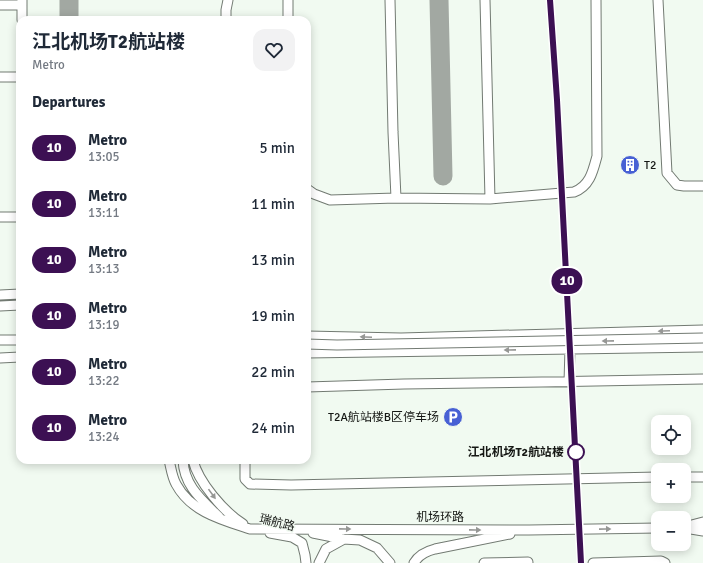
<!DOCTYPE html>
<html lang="en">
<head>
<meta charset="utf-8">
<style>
  :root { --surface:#fff; --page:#f2f2f3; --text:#1f2937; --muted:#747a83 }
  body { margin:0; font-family:Signika,"Noto Sans SC",sans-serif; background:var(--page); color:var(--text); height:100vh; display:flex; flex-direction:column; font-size:15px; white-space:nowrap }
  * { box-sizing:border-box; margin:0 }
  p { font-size:13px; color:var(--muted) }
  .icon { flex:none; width:22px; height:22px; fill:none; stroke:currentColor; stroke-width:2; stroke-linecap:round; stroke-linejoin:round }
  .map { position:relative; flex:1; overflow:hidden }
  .details { position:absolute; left:16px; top:16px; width:295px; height:448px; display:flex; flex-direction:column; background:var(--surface); border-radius:12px; box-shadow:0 2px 10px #0003 }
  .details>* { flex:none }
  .badge { padding:0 8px; border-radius:13px; font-size:14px; line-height:26px }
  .fabs { position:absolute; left:651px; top:415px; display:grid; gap:8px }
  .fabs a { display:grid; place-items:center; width:40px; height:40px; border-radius:8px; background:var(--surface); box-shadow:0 2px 10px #0003; font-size:20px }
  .map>.badge { position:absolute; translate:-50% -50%; box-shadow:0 0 0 2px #fff }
  h2 { padding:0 16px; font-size:15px; line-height:36px }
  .round { display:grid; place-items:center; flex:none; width:42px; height:42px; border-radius:12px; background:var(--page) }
  .head { display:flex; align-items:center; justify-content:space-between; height:68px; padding:0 16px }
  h1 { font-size:19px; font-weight:700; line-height:30px }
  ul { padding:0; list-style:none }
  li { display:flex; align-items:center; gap:12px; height:56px; padding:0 16px }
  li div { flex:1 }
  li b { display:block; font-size:15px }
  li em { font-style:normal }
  li .badge { min-width:44px; font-weight:700; text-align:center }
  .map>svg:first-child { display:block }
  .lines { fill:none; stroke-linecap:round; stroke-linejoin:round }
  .taxiway { stroke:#a2a8a2; stroke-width:19 }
  .minor-casing { stroke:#727a72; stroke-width:11 }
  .minor { stroke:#fff; stroke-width:9 }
  .minor-bridge-casing { stroke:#727a72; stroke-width:11; stroke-linecap:butt }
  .minor-bridge { stroke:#fff; stroke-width:9 }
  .oneway { fill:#969795 }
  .line-casing { stroke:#fff; stroke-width:9 }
  .line { stroke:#3c1053; stroke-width:6 }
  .stop-dot { fill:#fff; stroke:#3c1053; stroke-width:2 }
  .labels { text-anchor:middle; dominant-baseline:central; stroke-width:3; stroke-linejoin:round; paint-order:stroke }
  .poi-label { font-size:12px; fill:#151714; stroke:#f1faf1; text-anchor:start }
  .stop-label { font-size:12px; font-weight:bold; fill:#151714; stroke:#f1faf1; text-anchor:end }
  .street-label { font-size:12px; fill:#151714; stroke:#f1faf1 }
</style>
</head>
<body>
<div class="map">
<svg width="703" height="563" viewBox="0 0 703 563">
  <rect width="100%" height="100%" fill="#f1faf1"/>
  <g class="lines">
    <path class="taxiway" d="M69 0V20
      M439 0 443 176"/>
    <defs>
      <path id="minor" d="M22 0V20
        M288 0V20
        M390 0 393 132 396 198
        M485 0 490 199
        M658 0 667 173 677 185 684 186H703
        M0 5H22
        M226 20V10L228 0
        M0 77H20
        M307 189 314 194 330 200 396 198 490 199 574 192C590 186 593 171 597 156L596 0
        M0 217H20
        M0 295 20 294
        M0 306 20 305
        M307 336 401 338 703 330
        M0 340H20
        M307 353 703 347
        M0 358 20 357
        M569 382 570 349
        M307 387 404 384 542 382 703 379
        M169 460C171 468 172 477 176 484 191 512 222 520 250 529L529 530 658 528
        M183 460C184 486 202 500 219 517
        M193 460C198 482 224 512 243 524
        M245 460V479L250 484 291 485 658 477
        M684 477H703
        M684 527 703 522
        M685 528 703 531
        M270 533 292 537 302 543 305 555 306 563
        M313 533 343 539 360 540 377 548 390 563
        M319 563 326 549 344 539
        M414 563C419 554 427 551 435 549L510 534
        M484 563 528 562
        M593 563 661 561 665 563"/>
    </defs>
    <use href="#minor" class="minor-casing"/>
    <use href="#minor" class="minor"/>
    <defs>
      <path id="minor-bridge" d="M307 344 337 345 703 338"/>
    </defs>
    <use href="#minor-bridge" class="minor-bridge-casing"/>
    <use href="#minor-bridge" class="minor-bridge"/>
  </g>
  <defs><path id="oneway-solid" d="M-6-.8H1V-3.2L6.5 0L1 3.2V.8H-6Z"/></defs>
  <g class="oneway">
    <use href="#oneway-solid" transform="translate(664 331) rotate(178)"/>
    <use href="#oneway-solid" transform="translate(366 337) rotate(-178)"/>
    <use href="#oneway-solid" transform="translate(608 341) rotate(179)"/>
    <use href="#oneway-solid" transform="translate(510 350) rotate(179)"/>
    <use href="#oneway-solid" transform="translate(212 494) rotate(54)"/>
    <use href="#oneway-solid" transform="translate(345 529) rotate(1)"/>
    <use href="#oneway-solid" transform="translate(605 529) rotate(-1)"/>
    <use href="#oneway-solid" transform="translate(475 530) rotate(1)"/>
  </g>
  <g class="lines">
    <defs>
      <path id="line" d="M550 0 557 100 581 563"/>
    </defs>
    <use href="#line" class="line-casing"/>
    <use href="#line" class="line"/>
  </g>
  <defs>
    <symbol id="building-disc" viewBox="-11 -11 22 22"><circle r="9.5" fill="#4760d4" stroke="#f1faf1"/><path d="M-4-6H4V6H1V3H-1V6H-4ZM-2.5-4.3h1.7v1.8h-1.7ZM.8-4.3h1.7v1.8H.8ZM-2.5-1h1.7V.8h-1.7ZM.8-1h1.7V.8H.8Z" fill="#fff"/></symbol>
    <symbol id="parking-disc" viewBox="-11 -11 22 22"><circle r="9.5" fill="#4760d4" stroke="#f1faf1"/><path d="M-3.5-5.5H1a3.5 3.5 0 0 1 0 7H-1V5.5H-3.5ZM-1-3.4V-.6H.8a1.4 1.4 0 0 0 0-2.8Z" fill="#fff"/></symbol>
  </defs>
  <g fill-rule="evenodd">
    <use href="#building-disc" x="619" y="154" width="22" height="22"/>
    <use href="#parking-disc" x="442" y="406" width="22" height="22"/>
  </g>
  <circle class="stop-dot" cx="576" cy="452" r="8"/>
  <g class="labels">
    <g class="poi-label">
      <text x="644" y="165">T2</text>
      <text x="439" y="417" text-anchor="end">T2A航站楼B区停车场</text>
    </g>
    <g class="stop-label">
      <text x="564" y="452">江北机场T2航站楼</text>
    </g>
    <g class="street-label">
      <text x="440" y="517">机场环路</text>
      <text transform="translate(277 523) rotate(14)">瑞航路</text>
    </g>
  </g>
</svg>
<div class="fabs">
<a><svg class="icon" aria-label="locate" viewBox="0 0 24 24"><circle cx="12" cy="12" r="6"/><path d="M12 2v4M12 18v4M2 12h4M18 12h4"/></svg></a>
<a>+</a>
<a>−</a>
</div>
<b class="badge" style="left:567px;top:281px;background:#3c1053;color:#fff">10</b>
<section class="details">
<div class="head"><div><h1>江北机场T2航站楼</h1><p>Metro</p></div><a class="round"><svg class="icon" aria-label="heart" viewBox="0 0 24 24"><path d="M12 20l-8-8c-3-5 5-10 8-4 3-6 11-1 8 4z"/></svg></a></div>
<h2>Departures</h2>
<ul>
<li><span class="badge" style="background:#3c1053;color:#fff">10</span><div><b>Metro</b><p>13:05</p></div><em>5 min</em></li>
<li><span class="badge" style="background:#3c1053;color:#fff">10</span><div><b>Metro</b><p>13:11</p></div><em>11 min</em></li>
<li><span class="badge" style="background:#3c1053;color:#fff">10</span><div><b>Metro</b><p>13:13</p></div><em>13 min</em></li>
<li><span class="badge" style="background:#3c1053;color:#fff">10</span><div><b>Metro</b><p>13:19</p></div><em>19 min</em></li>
<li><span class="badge" style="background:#3c1053;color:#fff">10</span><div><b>Metro</b><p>13:22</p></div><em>22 min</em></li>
<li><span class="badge" style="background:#3c1053;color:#fff">10</span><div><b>Metro</b><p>13:24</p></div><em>24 min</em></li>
</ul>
</section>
</div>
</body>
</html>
